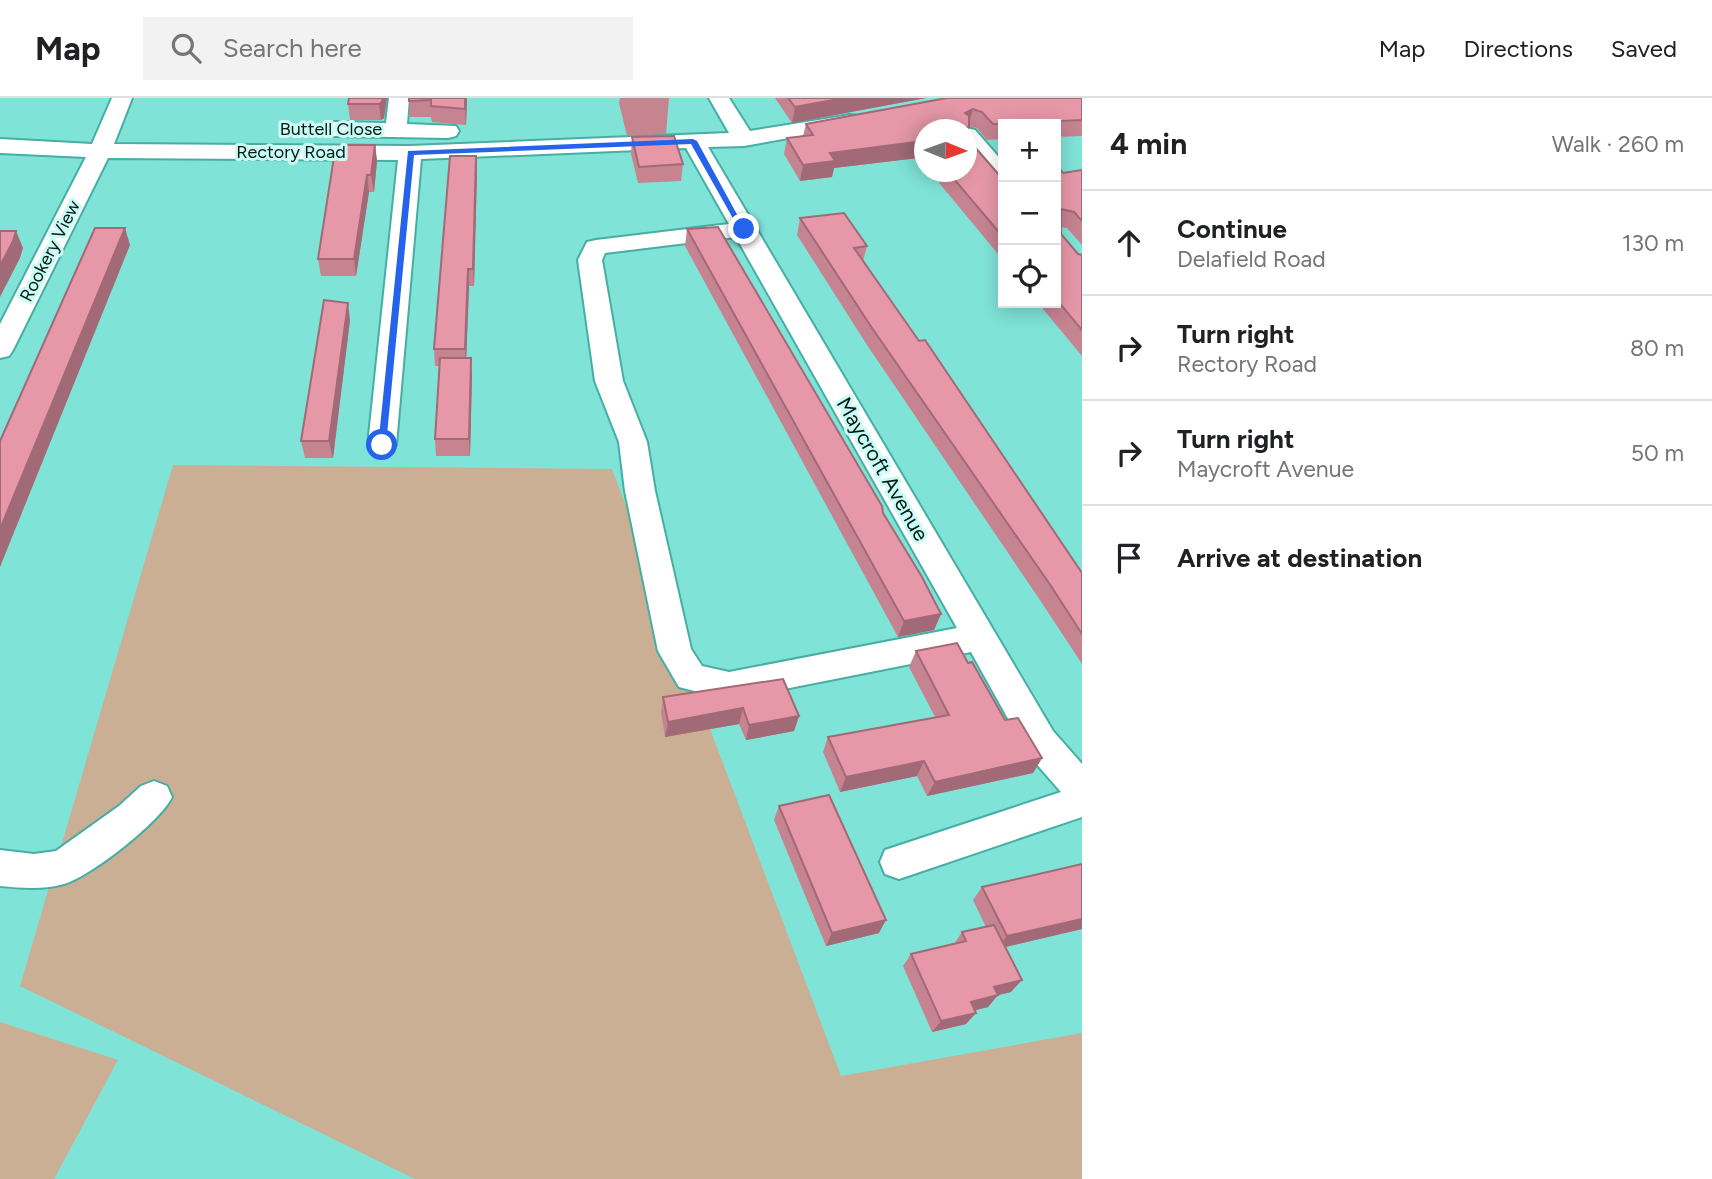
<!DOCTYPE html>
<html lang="en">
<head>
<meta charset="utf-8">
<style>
  :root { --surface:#fff; --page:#f2f2f2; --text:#202124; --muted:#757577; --line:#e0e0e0 }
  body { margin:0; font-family:Figtree,sans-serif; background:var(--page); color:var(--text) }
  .controls { position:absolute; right:21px; top:21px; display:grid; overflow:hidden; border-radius:0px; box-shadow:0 4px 18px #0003 }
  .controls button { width:63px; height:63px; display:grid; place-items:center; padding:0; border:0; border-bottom:2px solid var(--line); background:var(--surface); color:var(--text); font:35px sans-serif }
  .compass { position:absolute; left:914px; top:21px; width:63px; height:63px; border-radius:50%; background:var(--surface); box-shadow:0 4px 18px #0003; rotate:91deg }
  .stop { position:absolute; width:21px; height:21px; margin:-16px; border:5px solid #2563eb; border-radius:50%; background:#fff }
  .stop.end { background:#2563eb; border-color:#fff; box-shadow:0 2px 7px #0008 }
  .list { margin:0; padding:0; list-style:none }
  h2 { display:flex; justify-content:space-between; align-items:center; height:91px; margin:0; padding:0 28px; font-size:30px }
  h2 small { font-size:23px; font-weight:400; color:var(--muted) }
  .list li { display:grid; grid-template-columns:46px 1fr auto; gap:21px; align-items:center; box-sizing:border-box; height:105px; padding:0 28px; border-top:2px solid var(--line) }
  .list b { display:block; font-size:26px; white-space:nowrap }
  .list p { margin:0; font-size:23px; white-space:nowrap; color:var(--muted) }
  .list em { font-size:23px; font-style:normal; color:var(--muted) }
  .icon { flex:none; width:38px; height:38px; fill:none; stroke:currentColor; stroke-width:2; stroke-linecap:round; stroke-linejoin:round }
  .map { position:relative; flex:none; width:1082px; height:1081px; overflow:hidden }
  header { display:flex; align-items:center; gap:42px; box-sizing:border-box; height:98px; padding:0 35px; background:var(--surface); border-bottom:2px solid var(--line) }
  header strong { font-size:33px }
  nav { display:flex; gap:38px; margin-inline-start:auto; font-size:24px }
  .search { width:490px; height:63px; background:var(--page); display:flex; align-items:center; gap:18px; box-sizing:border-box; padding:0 24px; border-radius:0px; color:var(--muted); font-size:26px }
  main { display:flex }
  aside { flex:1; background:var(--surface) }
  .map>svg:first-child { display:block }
</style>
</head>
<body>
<header>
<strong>Map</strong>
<div class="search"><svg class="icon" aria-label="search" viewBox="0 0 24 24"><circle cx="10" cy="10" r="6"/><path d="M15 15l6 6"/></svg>Search here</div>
<nav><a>Map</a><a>Directions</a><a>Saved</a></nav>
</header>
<main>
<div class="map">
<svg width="1082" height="1081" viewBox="0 0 1082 1081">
  <rect width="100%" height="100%" fill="#7fe3d8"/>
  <!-- green -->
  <g fill="#cbaf94">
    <path d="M173,367L612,371L841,978L1082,935V1081H415L20,888Z"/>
    <path d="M0,924L118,962L54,1081H0Z"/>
  </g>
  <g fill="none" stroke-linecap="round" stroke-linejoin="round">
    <defs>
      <g id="minor">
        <path d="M112,0H132L114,46L410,48L729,35L709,0H729L750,33L850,17L858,18L861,23L858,28L850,29L744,48L708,49L1053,633L1082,666V719L899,781L885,776L880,764L885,752L1061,694L1027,655L971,554L729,602L679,589L658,553L625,393L619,344L595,283L578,162L587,144L596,142L729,126L686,50L421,61L396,347L392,354L382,357L372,354L368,347L398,62L108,60L13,252L9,258L0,260V226L86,59L0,55V41L92,46ZM736,139L957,530L729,574L702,568L691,551L655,393L647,344L623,283L602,162L605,155Z"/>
        <path d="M389,0H409L407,26L456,28L459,33L456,38L448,40L334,38L326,36L323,31L326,26L334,24L386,25Z"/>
        <path d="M967,30L975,32L1003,64V85L995,83L967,50V32H963Z"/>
        <path d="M154,683L167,688L172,699C161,723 90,779 64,786C42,792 22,790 0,788V752L34,756L56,753L119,708L141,688Z"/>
      </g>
    </defs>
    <!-- minor casing -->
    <use href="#minor" stroke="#47aea3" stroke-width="4"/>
    <!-- minor -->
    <use href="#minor" fill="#fff" fill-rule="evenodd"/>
  </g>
  <!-- wall -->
  <g fill="#c68390">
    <path d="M387,0L384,20L381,22H350L348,6Z"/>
    <path d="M467,0L466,27L432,24L431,19H410L409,3Z"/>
    <path d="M620,0H669L666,36L627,38L619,5Z"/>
    <path d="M775,0H926L792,25Z"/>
    <path d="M1082,0V38L1056,39V26H1003V41L987,42L977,30L969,28L967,38V32H925V67L918,60L834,70L832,79L800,83L784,56L787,40L803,38L806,26Z"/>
    <path d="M632,39L683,66L681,83L638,85L631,56Z"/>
    <path d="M375,47L377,63L374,94H369L356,178H321L318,161L338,59Z"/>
    <path d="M476,58L477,74L474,188H469L466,260L472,276L470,358H436L435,341L440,268H435L434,251Z"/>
    <path d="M1056,71L1063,75L1082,72V147L1067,130L1061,129V136L1078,156L1082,157V258L1038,205H1056Z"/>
    <path d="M930,74H967L1003,77V162Z"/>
    <path d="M800,120L867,148L863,163L1082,475V566L1042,505L867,247L797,137Z"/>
    <path d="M687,131L883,415L941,516L934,532L898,539L685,148Z"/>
    <path d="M350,222L333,360H305L301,343Z"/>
    <path d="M916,553L968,565L1005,622L1042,660L1033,675L927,698L917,678L840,694L823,654L828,639L935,619L909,569Z"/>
    <path d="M663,599L799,618L794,633L746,642L739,626L665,639L661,615Z"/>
    <path d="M779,708L879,835L826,848L774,722Z"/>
    <path d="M1082,766V831L1005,849L1011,894L998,897L988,909L974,912L966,926L932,934L903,868L911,856L954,846L962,834L986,829L973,802L982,789Z"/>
  </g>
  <!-- shaded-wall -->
  <g fill="#a16a76">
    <path d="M383,0H387L384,20L381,22L379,6Z"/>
    <path d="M465,0H467L466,27L465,11Z"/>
    <path d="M844,0H926L792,25L795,9Z"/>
    <path d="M973,11L968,27L969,29L967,38V32H957L965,15Z"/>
    <path d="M923,43L918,60L834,70L832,79L800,83L803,67L830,55Z"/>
    <path d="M375,47L377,63L374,94L371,77Z"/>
    <path d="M476,58L477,74L474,188L473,171Z"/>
    <path d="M367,77L369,94L356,178L354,161Z"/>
    <path d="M125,130L130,147L0,469V431Z"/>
    <path d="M16,133L23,150L20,160L0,199V168Z"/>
    <path d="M468,171L469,188L466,268L465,251Z"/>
    <path d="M348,205L350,222L333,360L329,343Z"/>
    <path d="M471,260L472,276L470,358L469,341Z"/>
    <path d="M941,516L934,532L898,539L904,523Z"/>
    <path d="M743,610L739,626L665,639L668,624Z"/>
    <path d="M799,618L794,633L746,642L749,627Z"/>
    <path d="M1042,660L1033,675L927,698L935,684Z"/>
    <path d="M924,663L917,678L840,694L846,679Z"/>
    <path d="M1082,821V831L997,851L1007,838Z"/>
    <path d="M886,822L879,835L826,848L832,835Z"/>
    <path d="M1022,882L1011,894L998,897L988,909L961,916L971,904L994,889Z"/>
    <path d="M976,915L966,926L932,934L941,923Z"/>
  </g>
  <!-- building -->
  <g fill="#e698a8" stroke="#a16a76" stroke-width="2">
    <path d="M349,0H383L382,4L379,6H348Z"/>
    <path d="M409,0H465V11L431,8V2L409,3Z"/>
    <path d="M788,0H844L795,9Z"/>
    <path d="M947,0H1082V22L993,26L982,14L973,11L965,15L969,18V29L958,31L959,32H925V46L923,43L830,55L835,63L803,67L787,40L813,37L806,26Z"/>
    <path d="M674,38L683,66L639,69L632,39Z"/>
    <path d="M967,40L1000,78L1003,77V139L948,74H967Z"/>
    <path d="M341,47H375L371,77H367L354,161H318L334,59H338Z"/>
    <path d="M450,58H476L473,171H468L465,251H434Z"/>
    <path d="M1056,71H1060L1063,75L1082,72V123L1074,114L1061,111V136L1078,156L1082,157V232L1056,201Z"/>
    <path d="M844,115L867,148L854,150L919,243L925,242L1082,475V536L1051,488L872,230L800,120Z"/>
    <path d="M718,129L882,408L883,415L922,479L941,516L904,523L687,131Z"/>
    <path d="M95,130H125L0,431V343Z"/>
    <path d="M0,133H16L13,143L0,168Z"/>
    <path d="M324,202L348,205L329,343H301Z"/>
    <path d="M440,260H471L469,341H435Z"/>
    <path d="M957,545L968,565L972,564L1005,622L1018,620L1042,660L935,684L924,663L846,679L828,639L949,617L916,553Z"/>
    <path d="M783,581L799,618L749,627L743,610L668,624L663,599Z"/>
    <path d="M829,697L886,822L832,835L779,708Z"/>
    <path d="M1082,766V821L1007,838L982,789Z"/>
    <path d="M994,827L1022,882L994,889L998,897L971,904L976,915L941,923L911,856L966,843L962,834Z"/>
  </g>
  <!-- route -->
  <path fill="#2563eb" d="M693,41L697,43L746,133L739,131L691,46L414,57L386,347L378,349L408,53Z"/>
  <g text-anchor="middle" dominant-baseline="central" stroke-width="6" stroke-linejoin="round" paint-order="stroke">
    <!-- far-street labels -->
    <g font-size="18" fill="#001c19" stroke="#ccfaf4">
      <text x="331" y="31">Buttell Close</text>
      <text x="291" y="54">Rectory Road</text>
      <text transform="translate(50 153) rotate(-63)">Rookery View</text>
    </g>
    <!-- street labels -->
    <g font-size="21" fill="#001c19" stroke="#ccfaf4">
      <text transform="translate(883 371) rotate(60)">Maycroft Avenue</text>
    </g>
  </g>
</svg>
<div class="controls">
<button>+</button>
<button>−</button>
<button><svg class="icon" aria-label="locate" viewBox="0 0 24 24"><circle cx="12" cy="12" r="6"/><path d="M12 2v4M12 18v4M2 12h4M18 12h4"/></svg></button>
</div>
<svg class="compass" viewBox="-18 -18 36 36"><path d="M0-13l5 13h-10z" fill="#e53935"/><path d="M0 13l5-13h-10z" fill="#757577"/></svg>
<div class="stop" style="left:382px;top:347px"></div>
<div class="stop end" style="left:744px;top:131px"></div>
</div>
<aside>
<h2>4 min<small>Walk · 260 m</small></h2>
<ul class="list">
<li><svg class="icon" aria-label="ahead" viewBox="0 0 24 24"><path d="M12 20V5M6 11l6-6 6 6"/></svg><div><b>Continue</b><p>Delafield Road</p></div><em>130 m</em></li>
<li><svg class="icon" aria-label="right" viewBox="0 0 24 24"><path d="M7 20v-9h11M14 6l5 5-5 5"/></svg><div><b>Turn right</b><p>Rectory Road</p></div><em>80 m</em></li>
<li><svg class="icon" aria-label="right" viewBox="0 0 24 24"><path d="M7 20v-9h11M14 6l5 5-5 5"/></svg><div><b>Turn right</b><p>Maycroft Avenue</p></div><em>50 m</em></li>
<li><svg class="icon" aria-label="arrive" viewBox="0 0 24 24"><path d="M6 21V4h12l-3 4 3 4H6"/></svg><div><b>Arrive at destination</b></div></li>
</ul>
</aside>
</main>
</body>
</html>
